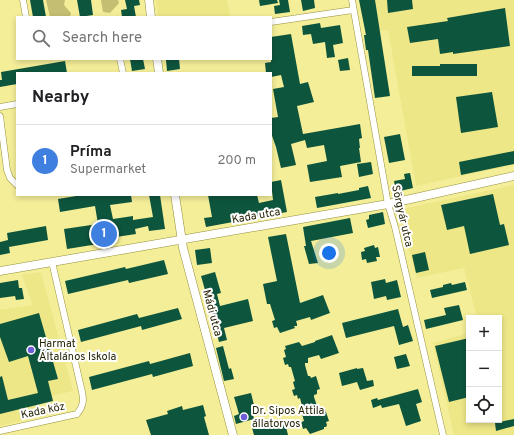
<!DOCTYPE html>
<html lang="en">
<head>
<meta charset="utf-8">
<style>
  :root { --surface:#fff; --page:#f2f2f2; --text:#202124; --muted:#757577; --line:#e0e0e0; --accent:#2563eb }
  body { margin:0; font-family:Overpass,sans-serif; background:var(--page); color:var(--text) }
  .controls { position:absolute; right:12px; bottom:12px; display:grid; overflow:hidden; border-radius:0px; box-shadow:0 2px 6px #0003 }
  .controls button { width:36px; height:36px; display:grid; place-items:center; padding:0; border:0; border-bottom:1px solid var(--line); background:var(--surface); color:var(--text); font:20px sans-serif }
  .you { position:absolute; left:329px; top:253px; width:14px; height:14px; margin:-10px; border:3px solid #fff; border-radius:50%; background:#1a73e8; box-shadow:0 0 0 6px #1a73e833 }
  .badge { display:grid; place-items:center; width:26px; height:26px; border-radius:50%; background:var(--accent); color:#fff; font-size:13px; font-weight:700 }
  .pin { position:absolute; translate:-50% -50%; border:2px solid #fff; box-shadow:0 1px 4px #0006 }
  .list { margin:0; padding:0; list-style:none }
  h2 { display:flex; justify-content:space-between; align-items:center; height:52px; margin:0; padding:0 16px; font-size:17px }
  h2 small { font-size:13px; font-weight:400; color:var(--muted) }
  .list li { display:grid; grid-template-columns:26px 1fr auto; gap:12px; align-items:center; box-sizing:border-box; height:72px; padding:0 16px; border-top:1px solid var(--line) }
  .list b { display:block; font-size:15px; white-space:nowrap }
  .list p { margin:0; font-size:13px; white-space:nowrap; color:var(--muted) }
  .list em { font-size:13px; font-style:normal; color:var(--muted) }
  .icon { flex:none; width:22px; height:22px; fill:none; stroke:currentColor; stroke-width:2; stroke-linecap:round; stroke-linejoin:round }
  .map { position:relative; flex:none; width:514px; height:435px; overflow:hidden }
  .search { position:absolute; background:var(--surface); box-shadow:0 2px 6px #0003; left:16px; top:16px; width:256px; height:44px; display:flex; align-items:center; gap:10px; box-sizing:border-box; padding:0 14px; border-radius:0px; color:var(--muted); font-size:15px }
  .panel { position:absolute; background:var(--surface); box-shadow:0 2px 6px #0003; left:16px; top:72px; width:256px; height:124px; border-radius:0px }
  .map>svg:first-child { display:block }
</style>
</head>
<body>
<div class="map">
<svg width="514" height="435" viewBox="0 0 514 435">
  <rect width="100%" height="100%" fill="#f4ee99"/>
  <!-- built -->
  <g fill="#eee788">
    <path d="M156,0H227L230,17H158Z"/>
    <path d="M361,0H514V165L416,186L388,30L367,33Z"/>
    <path d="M514,185V435H454L433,343L469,333V420H499V318H477L464,268L417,278L398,210Z"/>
    <path d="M41,272L73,391L52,396L53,401L40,404L42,416L0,426V310L33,305L22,275Z"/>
  </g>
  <!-- forest -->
  <g fill="#c3be71">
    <path d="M46,0H65L64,5L71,13L70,17H50Z"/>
    <path d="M101,0H118L119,3L110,13L103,12Z"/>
  </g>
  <!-- building -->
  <g fill="#0e553d">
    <path d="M30,0H43L46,17H33Z"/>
    <path d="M77,0H91L93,15L80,17Z"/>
    <path d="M125,0H139L140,5L134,6L136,17H122L121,10L127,9Z"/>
    <path d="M259,0H277L278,3L260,6Z"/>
    <path d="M279,0H288L290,12L275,14L274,6L280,5Z"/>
    <path d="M301,0H314L315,8L303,11Z"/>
    <path d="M359,0H375L390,96L375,98L368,50H366L364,35H366Z"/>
    <path d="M387,0H412L413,9L388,13Z"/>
    <path d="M505,8L510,46L453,54V52L440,54L438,39L410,43L407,27L448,21L447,18Z"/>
    <path d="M320,23L321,28L340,25L343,43L333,45L335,57L327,58L325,42L313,44L311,34L303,35L302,26Z"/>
    <path d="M291,34L300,84L308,82L314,102L297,106L303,134L360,124L362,138L359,139L360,148H359L361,162L340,166L342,177L310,182L307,165L327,161L324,145L307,148L305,140L291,144L296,165L281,168L276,147L271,133V118L278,117L273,89L284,87L281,75L271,77V73H266L265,63L271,62V37Z"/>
    <path d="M348,58L350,70L340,71L338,60Z"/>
    <path d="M130,59H143L145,69L132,71Z"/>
    <path d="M179,59L180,69L167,71L166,60Z"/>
    <path d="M65,61L67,73H17V84L0,87V80H2L1,72Z"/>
    <path d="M440,64H477V76H412V66H440Z"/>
    <path d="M492,92L498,127L461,133L456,97Z"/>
    <path d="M400,134L405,160L389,163L384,137Z"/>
    <path d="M514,151V164L461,175L459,162Z"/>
    <path d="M371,162L373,174L359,177L357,164Z"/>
    <path d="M410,173L413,188L396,192L394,181L405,179L404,174Z"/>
    <path d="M281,180L287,212L206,227L204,218L212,217L208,195H257L259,203L273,200L271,182Z"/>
    <path d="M368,186L371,198L317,208L315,197L338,193V194L359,190V188Z"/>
    <path d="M493,194L500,225L504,224L509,245L470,254L464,226L447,230L441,205Z"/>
    <path d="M82,195H131L132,202L110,205L113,219L133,216V220L153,217L149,195H160L165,229L149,231L148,226L135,229L136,234L116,237L117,241L67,249L64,229L98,224L95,206L60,212L58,199Z"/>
    <path d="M383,212L385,224L368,228L366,220L369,219V215Z"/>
    <path d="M350,218L353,233L311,241L318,263L309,264L304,246H306L303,227Z"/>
    <path d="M46,226L48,240L9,247L10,253L0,255V242L8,240L7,233Z"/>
    <path d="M286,234L300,303L323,295L330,313L311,320L310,317L296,321L297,324V326H294L295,328L280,333L277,327L274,328L272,321L275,320L270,304H267L263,284L277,281L268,237Z"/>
    <path d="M374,245L375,248L378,247L380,257H376L377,261L367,263L366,259L362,260L361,252L365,251L364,248Z"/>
    <path d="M210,248L212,263L197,265L195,250Z"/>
    <path d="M425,252L429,270L416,273L412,255Z"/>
    <path d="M164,260L168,274L129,283L128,280L68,294L65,281L125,267L126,269Z"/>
    <path d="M215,272L221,293L217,294L220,306L248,299L253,321L224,328L227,340L219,342L208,297H207L201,276Z"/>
    <path d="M385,279L386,283L397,280L401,297L387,300L386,296L374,299L371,282Z"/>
    <path d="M18,280L19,288H22L24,299L16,300L15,296L0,298V283Z"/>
    <path d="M465,282L467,290L432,298L430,290L443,287V285L451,283L452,285Z"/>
    <path d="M459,305L463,320L426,329L424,320L446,315L444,308Z"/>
    <path d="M178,308L182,319L142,330L141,326L81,342L78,330L137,314L139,318Z"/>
    <path d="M398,309L403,327L408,325L413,341L399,345L394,326L346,338L342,323Z"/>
    <path d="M39,313L58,379L48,381L53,401L0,414V377L2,376L8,400L38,393L28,356L9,362L0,337V324Z"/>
    <path d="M332,335L339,353L321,359L319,355L308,358V363H305V365L308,376H310L311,378L316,376L320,389L317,390V394L314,395V397L318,409L320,408V411L325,409L329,421L326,422L327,425L326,427H324V429L310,434L306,428L303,429L301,422L304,421L302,414H304L300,398L298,399L297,395L294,396L292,390L295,389L293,382L295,381L291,367H289L288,364L285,365L283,358L286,357L284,350L286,349L285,346L299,342L302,346L315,342V341Z"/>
    <path d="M469,338V397L449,402L435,346Z"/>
    <path d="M223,346L229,369L231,368L234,379L224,381L216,348Z"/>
    <path d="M190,353L193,366L153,377L152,374L92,390L89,377L149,361L150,364Z"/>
    <path d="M406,354L410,366L397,369L394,357Z"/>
    <path d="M357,368V369L363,368L367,381L373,380L374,386L360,390L357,382L342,386L339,373Z"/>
    <path d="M418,389L422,402L416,404L421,421L406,426L399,404L382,408L381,405L373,408L371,400L377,398L378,400Z"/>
    <path d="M251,393L254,405L251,406L254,419L236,424L234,416L239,414L234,397Z"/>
    <path d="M203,405L206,416L204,417L209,435H151L146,420L168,414L167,411L182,406L183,410Z"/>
    <path d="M284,419L288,435H254L252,428Z"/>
    <path d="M514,419V426L496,431L495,423Z"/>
  </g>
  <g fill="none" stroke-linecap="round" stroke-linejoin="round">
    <defs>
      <g id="street">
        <path d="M23,0L26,17"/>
        <path d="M352,0L388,204L395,227L443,435"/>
        <path d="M271,22L353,10"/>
        <path d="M120,59L123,73"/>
        <path d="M0,107L17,104"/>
        <path d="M0,116L7,170L10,178L17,185"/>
        <path d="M0,431L77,414C83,407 84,401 82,392L52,262"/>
      </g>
      <g id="secondary">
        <path d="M149,0L151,17"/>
        <path d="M157,59L159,73"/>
        <path d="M175,195L183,248L233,435"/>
        <path d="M0,271L388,204L514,176"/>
      </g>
    </defs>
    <!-- street casing -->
    <use href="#street" stroke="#96903b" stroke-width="7"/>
    <!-- secondary casing -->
    <use href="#secondary" stroke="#96903b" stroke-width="9"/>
    <!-- street -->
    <use href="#street" stroke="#fff" stroke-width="6"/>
    <!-- secondary -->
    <use href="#secondary" stroke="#fff" stroke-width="8"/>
  </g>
  <!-- markers -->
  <g fill="#6d5dd6" stroke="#fff" stroke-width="1.5">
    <circle cx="31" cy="350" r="4"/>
    <circle cx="244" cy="417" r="4"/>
  </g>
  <g text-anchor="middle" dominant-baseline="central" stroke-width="4" stroke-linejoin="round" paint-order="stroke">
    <!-- street labels -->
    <g font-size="11" fill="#221f00" stroke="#fff">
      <text transform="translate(256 216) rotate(-10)">Kada utca</text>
      <text transform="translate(402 216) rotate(77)">Sörgyár utca</text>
      <text transform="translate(212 313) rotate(75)">Mádi utca</text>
      <text transform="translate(43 411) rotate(-12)">Kada köz</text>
    </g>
    <!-- poi labels -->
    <g font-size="11" fill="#221f00" stroke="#fff" text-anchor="start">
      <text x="39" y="344">Harmat<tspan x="39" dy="13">Általános Iskola</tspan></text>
      <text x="252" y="411">Dr. Sipos Attila<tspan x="252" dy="13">állatorvos</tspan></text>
    </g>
  </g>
</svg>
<div class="controls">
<button>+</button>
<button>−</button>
<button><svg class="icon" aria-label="locate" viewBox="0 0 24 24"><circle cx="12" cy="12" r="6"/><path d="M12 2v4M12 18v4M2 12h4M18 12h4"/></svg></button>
</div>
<div class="you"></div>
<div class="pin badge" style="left:104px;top:234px;background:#3f7fe0">1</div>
<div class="search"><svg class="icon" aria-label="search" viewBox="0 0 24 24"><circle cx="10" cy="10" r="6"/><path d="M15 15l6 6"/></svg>Search here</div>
<section class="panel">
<h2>Nearby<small></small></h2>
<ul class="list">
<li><span class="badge" style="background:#3f7fe0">1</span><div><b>Príma</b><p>Supermarket</p></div><em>200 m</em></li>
</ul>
</section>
</div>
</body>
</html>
